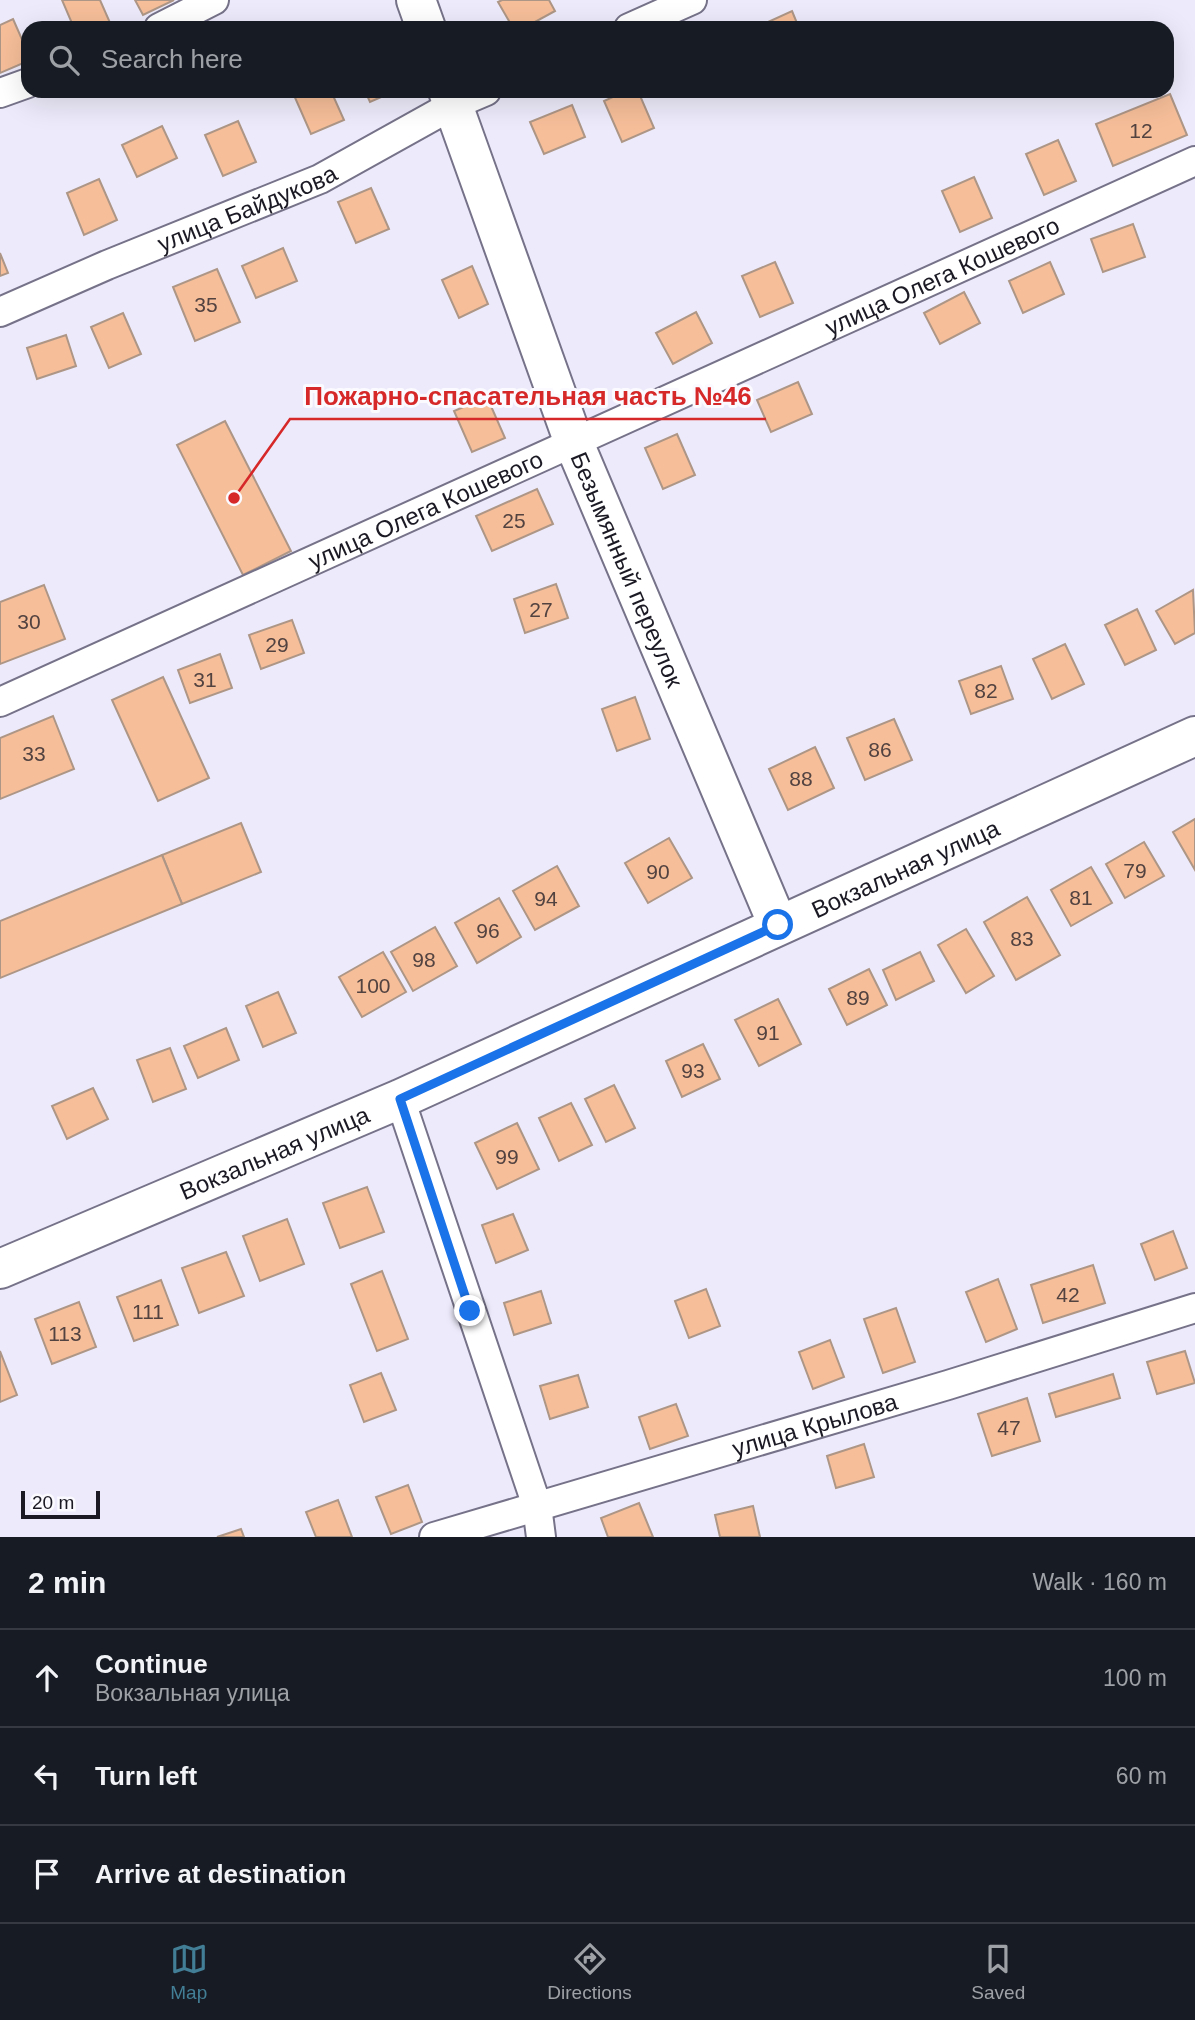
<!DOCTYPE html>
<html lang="en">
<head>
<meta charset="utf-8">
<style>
  :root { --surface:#171b24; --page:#20242c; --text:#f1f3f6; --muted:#9ea1a6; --line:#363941; --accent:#427e95 }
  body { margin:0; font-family:Arial,sans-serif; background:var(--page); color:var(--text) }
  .scale { position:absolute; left:21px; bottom:18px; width:79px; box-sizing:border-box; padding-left:7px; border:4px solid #1b1923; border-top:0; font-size:19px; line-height:24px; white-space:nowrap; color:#1b1923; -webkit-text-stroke:5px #fafaff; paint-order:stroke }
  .stop { position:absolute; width:21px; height:21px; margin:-16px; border:5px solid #1a73e8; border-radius:50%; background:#fff }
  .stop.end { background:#1a73e8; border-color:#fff; box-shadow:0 2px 7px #0008 }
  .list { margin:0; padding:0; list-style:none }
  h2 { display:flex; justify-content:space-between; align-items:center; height:91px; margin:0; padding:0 28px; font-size:30px }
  h2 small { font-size:23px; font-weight:400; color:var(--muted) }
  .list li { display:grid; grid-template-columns:46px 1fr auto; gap:21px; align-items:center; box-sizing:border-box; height:98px; padding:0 28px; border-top:2px solid var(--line) }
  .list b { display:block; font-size:26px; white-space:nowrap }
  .list p { margin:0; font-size:23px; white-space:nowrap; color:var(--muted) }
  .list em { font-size:23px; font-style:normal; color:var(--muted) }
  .icon { flex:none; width:38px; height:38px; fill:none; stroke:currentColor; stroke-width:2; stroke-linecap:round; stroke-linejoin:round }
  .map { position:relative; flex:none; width:1195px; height:1537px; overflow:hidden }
  .search { position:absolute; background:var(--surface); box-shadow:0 7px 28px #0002; left:21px; right:21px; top:21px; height:77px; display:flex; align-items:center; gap:18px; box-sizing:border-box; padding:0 24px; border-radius:21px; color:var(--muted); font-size:26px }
  .sheet { height:385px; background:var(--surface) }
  nav { display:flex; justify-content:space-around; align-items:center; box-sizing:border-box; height:98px; border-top:2px solid var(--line); background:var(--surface); font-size:19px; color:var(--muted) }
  nav a { display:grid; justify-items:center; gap:4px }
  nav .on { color:var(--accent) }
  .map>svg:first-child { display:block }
</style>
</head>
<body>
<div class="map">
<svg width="1195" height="1537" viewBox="0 0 1195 1537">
  <rect width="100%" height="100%" fill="#edebfb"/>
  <!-- building -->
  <g fill="#f6be99" stroke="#ae9686" stroke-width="2">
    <path d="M62,0H100L111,25L104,28H74Z"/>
    <path d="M135,0H174L143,15Z"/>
    <path d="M502,0H549L555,11L524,28H513L498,2Z"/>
    <path d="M792,11L799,28H771L768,22Z"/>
    <path d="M13,19L28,53V61L0,73V25Z"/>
    <path d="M298,91H331L344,120L311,134L293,93Z"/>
    <path d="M365,91H395L370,102Z"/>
    <path d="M626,91H638L654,128L622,142L604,101Z"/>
    <path d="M1170,94L1187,135L1113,166L1096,124Z"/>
    <path d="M572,105L585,137L544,154L530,122Z"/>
    <path d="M238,121L256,162L223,176L205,135Z"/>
    <path d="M162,126L177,158L137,177L122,145Z"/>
    <path d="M1058,140L1076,181L1044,195L1026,154Z"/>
    <path d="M974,177L992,218L960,232L942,191Z"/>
    <path d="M99,179L117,220L84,235L67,193Z"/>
    <path d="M371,188L389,229L356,243L338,202Z"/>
    <path d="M1133,224L1145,257L1103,272L1091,239Z"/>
    <path d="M283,248L297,281L256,298L242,266Z"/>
    <path d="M0,253L8,273L0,276Z"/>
    <path d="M775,262L793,303L760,317L742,276Z"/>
    <path d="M1050,262L1064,294L1023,313L1009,281Z"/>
    <path d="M472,266L488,304L459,318L442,280Z"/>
    <path d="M217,269L240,322L195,341L173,287Z"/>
    <path d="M964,292L980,323L940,344L924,313Z"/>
    <path d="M696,312L712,343L673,364L656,333Z"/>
    <path d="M123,313L141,354L109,368L91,327Z"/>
    <path d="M66,335L76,366L37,379L27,348Z"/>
    <path d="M798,382L812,414L771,432L757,400Z"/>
    <path d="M487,397L505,438L472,452L454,411Z"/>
    <path d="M225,421L291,551L243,575L177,445Z"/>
    <path d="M677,434L695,475L663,489L645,448Z"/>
    <path d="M537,489L553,524L492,551L476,516Z"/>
    <path d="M556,584L568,618L525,633L514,599Z"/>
    <path d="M44,585L65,639L0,664V602Z"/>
    <path d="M1193,590L1195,633L1175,644L1156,611Z"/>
    <path d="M1137,609L1156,650L1125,665L1105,625Z"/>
    <path d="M292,620L304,653L261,669L249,635Z"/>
    <path d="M1065,644L1084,684L1052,699L1033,659Z"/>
    <path d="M220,654L232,688L190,703L178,670Z"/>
    <path d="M1001,666L1013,699L971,714L959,681Z"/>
    <path d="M163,677L209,778L158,801L112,700Z"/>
    <path d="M635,697L650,739L617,751L602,709Z"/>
    <path d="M53,716L74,769L0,799V738Z"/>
    <path d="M894,719L912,760L865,780L847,738Z"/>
    <path d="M815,747L834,788L788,810L769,769Z"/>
    <path d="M1195,819V870L1173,832Z"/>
    <path d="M241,823L261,872L182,904L162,855Z"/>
    <path d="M669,838L692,878L648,903L625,863Z"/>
    <path d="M1144,842L1164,876L1125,898L1106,864Z"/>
    <path d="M162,855L182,904L0,978V921Z"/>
    <path d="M557,866L579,906L535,930L513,891Z"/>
    <path d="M1091,867L1112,903L1071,926L1051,890Z"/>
    <path d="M1027,897L1060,955L1016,980L984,922Z"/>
    <path d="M499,898L521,937L477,963L455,923Z"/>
    <path d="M435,927L457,966L413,991L391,952Z"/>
    <path d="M966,929L994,976L966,993L938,945Z"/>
    <path d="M383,952L406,992L362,1017L339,977Z"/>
    <path d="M920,952L934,981L896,1000L883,970Z"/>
    <path d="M869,969L887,1005L847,1025L829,989Z"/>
    <path d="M278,992L296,1033L263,1047L246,1006Z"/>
    <path d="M778,999L801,1044L759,1066L735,1020Z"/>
    <path d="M226,1028L239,1060L198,1078L184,1046Z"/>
    <path d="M703,1044L720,1079L682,1097L666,1061Z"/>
    <path d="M170,1048L186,1089L153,1102L137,1060Z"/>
    <path d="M614,1085L635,1128L606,1142L585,1099Z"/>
    <path d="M93,1088L108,1119L67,1139L52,1106Z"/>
    <path d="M571,1103L592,1145L559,1161L539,1118Z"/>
    <path d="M517,1123L539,1169L497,1189L475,1143Z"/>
    <path d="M367,1187L384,1232L340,1248L323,1203Z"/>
    <path d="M513,1214L528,1250L496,1263L482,1225Z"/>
    <path d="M287,1219L304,1264L260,1281L243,1236Z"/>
    <path d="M1173,1231L1187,1268L1155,1280L1141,1244Z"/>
    <path d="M226,1252L244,1296L199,1313L182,1268Z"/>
    <path d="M1093,1265L1105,1303L1043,1323L1031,1285Z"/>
    <path d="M382,1271L408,1339L377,1351L351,1284Z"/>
    <path d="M998,1279L1017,1329L986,1342L966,1292Z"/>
    <path d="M161,1280L178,1325L134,1341L117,1297Z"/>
    <path d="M706,1289L720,1326L689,1338L675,1301Z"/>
    <path d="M541,1291L551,1323L514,1335L504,1303Z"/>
    <path d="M79,1302L96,1347L52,1364L35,1319Z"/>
    <path d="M896,1308L915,1362L883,1373L864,1319Z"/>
    <path d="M830,1340L844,1377L813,1389L799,1352Z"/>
    <path d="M0,1351L17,1395L0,1402Z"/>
    <path d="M1185,1351L1195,1383L1157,1394L1147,1362Z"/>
    <path d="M381,1373L396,1410L364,1422L350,1385Z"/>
    <path d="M1113,1374L1120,1398L1056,1417L1049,1394Z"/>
    <path d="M578,1375L588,1407L550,1419L540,1386Z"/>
    <path d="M1027,1398L1040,1441L992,1456L978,1414Z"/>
    <path d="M676,1404L688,1436L650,1449L639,1417Z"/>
    <path d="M864,1444L874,1477L836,1488L827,1456Z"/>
    <path d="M408,1485L422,1522L391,1534L376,1497Z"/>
    <path d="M338,1500L352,1537H316L306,1512Z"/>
    <path d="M639,1503L653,1537H608L601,1518Z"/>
    <path d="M753,1506L760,1537H720L715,1515Z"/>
    <path d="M241,1529L244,1537H217Z"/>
  </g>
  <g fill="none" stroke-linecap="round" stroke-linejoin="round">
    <defs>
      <g id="street">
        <path d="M159,28L214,0"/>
        <path d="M629,28L692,0"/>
        <path d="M0,93L28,83"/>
        <path id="s1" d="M0,312L107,265L320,179L453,105L486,91"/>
        <path id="s2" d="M0,702L1195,161"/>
        <path d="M400,1099L537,1506L541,1537"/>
        <path id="s3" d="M434,1537L948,1385L1195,1308"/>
      </g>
      <g id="secondary">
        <path d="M416,0L426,28"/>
        <path id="s4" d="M448,91L574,443L778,925"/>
        <path id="s5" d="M0,1269L400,1099L1195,736"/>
      </g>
    </defs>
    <!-- street casing -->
    <use href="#street" stroke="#767289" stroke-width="32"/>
    <!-- secondary casing -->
    <use href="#secondary" stroke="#767289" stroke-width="42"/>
    <!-- street -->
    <use href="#street" stroke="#fff" stroke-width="28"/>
    <!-- secondary -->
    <use href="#secondary" stroke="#fff" stroke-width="38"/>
  </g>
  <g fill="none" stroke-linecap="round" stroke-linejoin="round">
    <!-- route -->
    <path stroke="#1a73e8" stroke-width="9" d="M470,1311L400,1099L778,925"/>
  </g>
  <g text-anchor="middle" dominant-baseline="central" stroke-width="6" stroke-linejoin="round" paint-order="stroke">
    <!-- number labels -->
    <g font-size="21" fill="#524240">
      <text x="1141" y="130">12</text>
      <text x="206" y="304">35</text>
      <text x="514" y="520">25</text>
      <text x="541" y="609">27</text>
      <text x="29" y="621">30</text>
      <text x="277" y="644">29</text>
      <text x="205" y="679">31</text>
      <text x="986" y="690">82</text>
      <text x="880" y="749">86</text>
      <text x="34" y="753">33</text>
      <text x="801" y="778">88</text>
      <text x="1135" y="870">79</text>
      <text x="658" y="871">90</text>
      <text x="1081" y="897">81</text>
      <text x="546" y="898">94</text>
      <text x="488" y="930">96</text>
      <text x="1022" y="938">83</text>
      <text x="424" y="959">98</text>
      <text x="373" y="985">100</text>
      <text x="858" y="997">89</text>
      <text x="768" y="1032">91</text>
      <text x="693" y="1070">93</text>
      <text x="507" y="1156">99</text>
      <text x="1068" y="1294">42</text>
      <text x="148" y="1311">111</text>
      <text x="65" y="1333">113</text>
      <text x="1009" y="1427">47</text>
    </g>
    <!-- street labels -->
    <g font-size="24" fill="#1b1923" stroke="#fafaff">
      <text stroke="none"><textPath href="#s1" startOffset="268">улица Байдукова</textPath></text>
      <text stroke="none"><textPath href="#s2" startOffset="1034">улица Олега Кошевого</textPath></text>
      <text stroke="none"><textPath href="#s2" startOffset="467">улица Олега Кошевого</textPath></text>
      <text stroke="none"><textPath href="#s4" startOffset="511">Безымянный переулок</textPath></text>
      <text stroke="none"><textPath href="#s5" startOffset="990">Вокзальная улица</textPath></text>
      <text stroke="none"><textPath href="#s5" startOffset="298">Вокзальная улица</textPath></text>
      <text stroke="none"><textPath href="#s3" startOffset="397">улица Крылова</textPath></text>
    </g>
  </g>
  <!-- callouts -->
  <path fill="none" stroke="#d62828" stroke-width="2.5" d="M234 498L290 419H766"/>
  <circle fill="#d62828" stroke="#fafaff" stroke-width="2.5" cx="234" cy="498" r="7"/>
  <g font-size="26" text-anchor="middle" font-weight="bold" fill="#d62828" stroke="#fafaff" stroke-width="6" stroke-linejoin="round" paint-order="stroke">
    <text x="528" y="405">Пожарно-спасательная часть №46</text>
  </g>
</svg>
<div class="scale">20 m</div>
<div class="stop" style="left:778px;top:925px"></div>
<div class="stop end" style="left:470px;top:1311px"></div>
<div class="search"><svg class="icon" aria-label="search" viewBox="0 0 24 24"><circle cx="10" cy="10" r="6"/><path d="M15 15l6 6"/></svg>Search here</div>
</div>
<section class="sheet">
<h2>2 min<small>Walk · 160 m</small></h2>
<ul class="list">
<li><svg class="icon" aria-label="ahead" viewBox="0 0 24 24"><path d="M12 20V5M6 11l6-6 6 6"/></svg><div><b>Continue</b><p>Вокзальная улица</p></div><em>100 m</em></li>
<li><svg class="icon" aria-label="left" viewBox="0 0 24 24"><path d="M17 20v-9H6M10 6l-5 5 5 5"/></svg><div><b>Turn left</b></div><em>60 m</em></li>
<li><svg class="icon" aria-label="arrive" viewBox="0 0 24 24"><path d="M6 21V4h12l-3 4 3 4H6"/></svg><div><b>Arrive at destination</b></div></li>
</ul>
</section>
<nav>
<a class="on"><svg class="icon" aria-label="map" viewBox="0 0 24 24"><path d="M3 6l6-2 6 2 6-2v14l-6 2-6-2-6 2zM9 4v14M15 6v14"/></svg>Map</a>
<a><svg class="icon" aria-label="directions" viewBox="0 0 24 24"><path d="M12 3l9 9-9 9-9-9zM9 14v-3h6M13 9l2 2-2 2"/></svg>Directions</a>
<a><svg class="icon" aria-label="saved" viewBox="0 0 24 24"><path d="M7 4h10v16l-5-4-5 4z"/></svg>Saved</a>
</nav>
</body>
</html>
